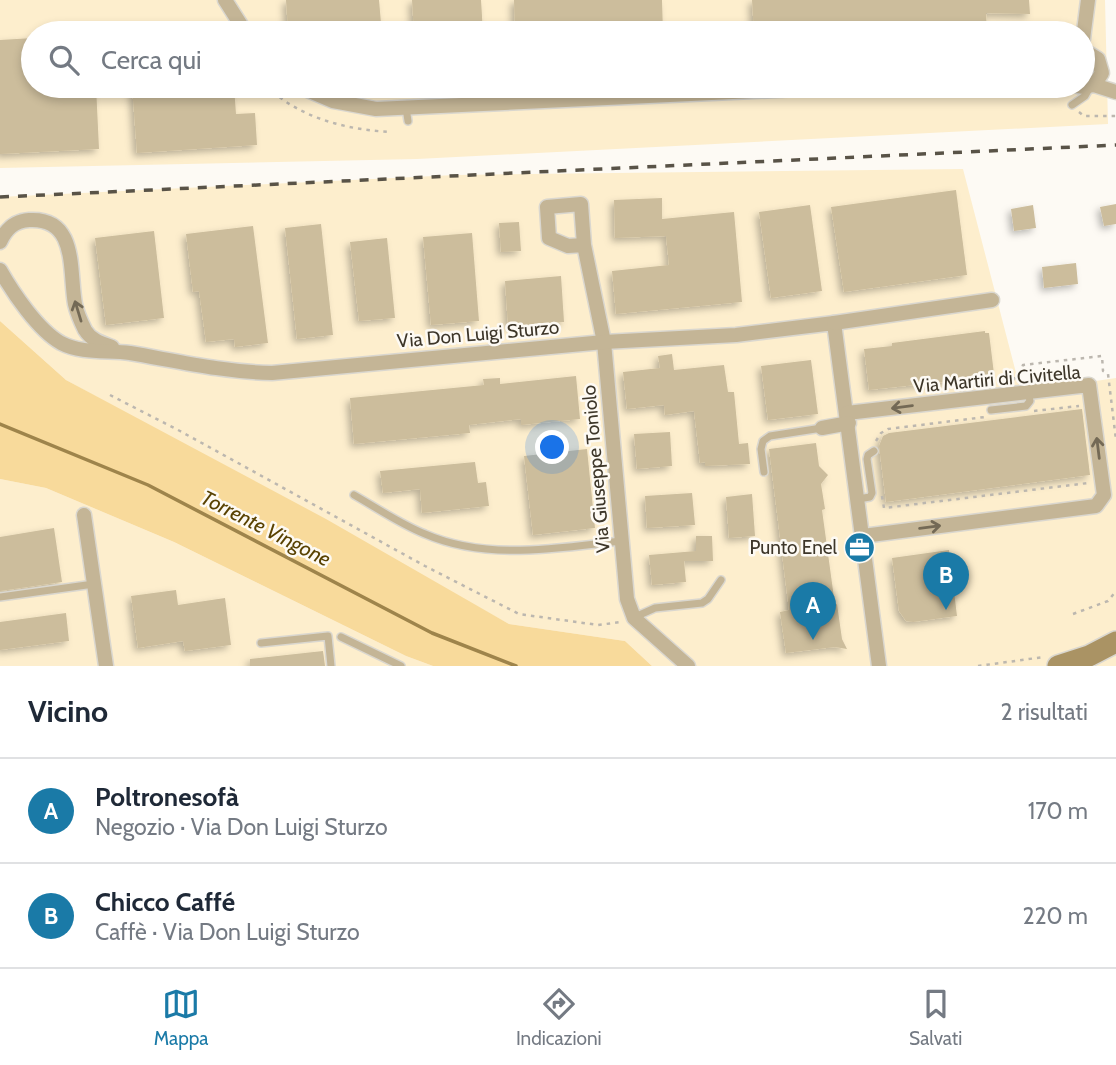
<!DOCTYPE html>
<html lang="it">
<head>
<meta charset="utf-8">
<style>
  :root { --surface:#fff; --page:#f6f6f7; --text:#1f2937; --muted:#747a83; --line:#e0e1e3; --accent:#1a7aa7 }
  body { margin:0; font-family:Cabin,sans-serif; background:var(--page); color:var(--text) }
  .you { position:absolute; left:553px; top:448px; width:24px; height:24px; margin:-18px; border:5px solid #fff; border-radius:50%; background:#1a73e8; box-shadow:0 0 0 10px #1a73e833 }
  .badge { display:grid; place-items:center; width:46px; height:46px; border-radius:50%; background:var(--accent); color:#fff; font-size:23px; font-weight:700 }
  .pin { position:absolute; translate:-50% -58px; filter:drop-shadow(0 2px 4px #0008) }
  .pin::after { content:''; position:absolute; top:37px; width:24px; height:21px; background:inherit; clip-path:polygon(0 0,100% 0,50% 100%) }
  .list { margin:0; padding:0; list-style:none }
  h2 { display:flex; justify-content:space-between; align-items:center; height:91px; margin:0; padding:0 28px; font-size:30px }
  h2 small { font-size:23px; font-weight:400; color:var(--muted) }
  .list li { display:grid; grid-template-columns:46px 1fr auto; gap:21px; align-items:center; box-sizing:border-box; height:105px; padding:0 28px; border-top:2px solid var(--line) }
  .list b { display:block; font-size:26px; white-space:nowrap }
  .list p { margin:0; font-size:23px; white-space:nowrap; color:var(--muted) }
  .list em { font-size:23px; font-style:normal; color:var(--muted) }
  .icon { flex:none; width:38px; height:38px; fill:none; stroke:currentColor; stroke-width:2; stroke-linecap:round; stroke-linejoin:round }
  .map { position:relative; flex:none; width:1116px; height:666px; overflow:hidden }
  .search { position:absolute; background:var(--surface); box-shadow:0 4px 10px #0003; left:21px; right:21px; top:21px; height:77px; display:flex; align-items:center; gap:18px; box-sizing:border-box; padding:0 24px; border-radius:38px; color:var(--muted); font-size:26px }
  .sheet { height:301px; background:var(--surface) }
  nav { display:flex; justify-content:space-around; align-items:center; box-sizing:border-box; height:98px; border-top:2px solid var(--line); background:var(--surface); font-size:19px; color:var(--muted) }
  nav a { display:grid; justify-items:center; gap:4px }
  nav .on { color:var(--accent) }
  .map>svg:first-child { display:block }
</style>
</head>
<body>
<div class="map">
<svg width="1116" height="666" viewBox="0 0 1116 666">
  <defs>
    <filter id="shadow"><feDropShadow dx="-3.5" dy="3.5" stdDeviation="3.5" flood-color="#0004"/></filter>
  </defs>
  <rect width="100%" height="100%" fill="#fdfaf4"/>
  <!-- built -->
  <g fill="#fdeecd" fill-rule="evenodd">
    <path d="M0,0H1105L1108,124L417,159L0,168ZM33,33H1083V86H33Z"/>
    <path d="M963,169L1021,392L1116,378V666H652L625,641L509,624L66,380L0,321V197L455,175Z"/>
    <path d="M0,479L46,488L174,542L406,656L433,666H0Z"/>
  </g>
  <!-- green -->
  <path fill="#f8da9b" d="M0,321L66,380L326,519L509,624L625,641L652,666H433L406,656L174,542L46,488L0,479Z"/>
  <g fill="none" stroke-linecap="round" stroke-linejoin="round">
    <!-- stream -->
    <path stroke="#9e844b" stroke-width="3.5" d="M0,424L148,485L432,633L516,666"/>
  </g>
  <!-- building -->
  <g fill="#ccbd9c" filter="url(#shadow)">
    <path d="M286,0H379L381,23L288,29Z"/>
    <path d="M412,0H481L483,33H414Z"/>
    <path d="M514,0H662L663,33H515Z"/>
    <path d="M752,0H1029L1030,14L986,13L987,33H754Z"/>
    <path d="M33,38V86H96L99,149L0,154V40Z"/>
    <path d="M132,86H234L236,114L255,113L257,145L137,153Z"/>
    <path d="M956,190L967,275L844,292L831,207Z"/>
    <path d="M662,198V219L734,212L742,302L616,314L612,271L669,265L666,236L615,238L614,200Z"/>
    <path d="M1116,204V224L1104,226L1100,207Z"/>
    <path d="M810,205L822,291L771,298L759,212Z"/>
    <path d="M1033,205L1036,228L1014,231L1011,209Z"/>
    <path d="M519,222L521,251L501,252L499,223Z"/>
    <path d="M321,224L333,335L297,339L285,228Z"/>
    <path d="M253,226L268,343L235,347L234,339L206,342L199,291L193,292L186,234Z"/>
    <path d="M154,231L164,318L106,325L95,238Z"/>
    <path d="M472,233L479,321L431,325L423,237Z"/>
    <path d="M387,238L395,318L359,321L350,242Z"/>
    <path d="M1076,263L1078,284L1044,288L1042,267Z"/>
    <path d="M561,276L564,322L508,326L505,281Z"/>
    <path d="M985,331V333H989L994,374H989L990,377L869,390L864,349L892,346V343Z"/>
    <path d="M672,354L674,370L724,365L728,392H734L739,444L748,443L750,464L705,466V462L700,463L694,411L665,415L664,405L627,409L623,372L660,368L658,356Z"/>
    <path d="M811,360L818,414L768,420L761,366Z"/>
    <path d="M576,376L580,419L521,425V419L469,425L470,433L354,444L350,398L484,385L483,379L500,378V384Z"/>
    <path d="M1082,409L1090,475L886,502L879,446L883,436L889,433Z"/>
    <path d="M670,432L672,466L637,469L634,434Z"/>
    <path d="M816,443L819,466L828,475L821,484L825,509L822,510L835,605L837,604L842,639L847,649L835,647L786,653L780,612L789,610L769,449Z"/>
    <path d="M587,449L595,528L533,535L524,456Z"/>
    <path d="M475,462L478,483L486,482L489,506L422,513L420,489L383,493L380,471Z"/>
    <path d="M692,493L695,525L647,528L645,496Z"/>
    <path d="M752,494L755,536L729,538L726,497Z"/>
    <path d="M54,528L62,582L0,591V537Z"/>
    <path d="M696,536H712L713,561H684L686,582L652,585L649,555L696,551Z"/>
    <path d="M949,550L957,616L913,622L906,621L899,611L892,558Z"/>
    <path d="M176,590L178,605L225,598L231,645L185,651L183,641L138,648L131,596Z"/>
    <path d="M66,613L69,641L0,650V622Z"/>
    <path d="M323,651L325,666H250V659Z"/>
  </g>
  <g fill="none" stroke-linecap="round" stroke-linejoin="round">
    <defs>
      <g id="lane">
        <path d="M1072,105L1085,96L1090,87"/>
        <path d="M406,108L408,121"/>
        <path d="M991,410L1026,406L1030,401L1028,392"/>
        <path d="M764,472L761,449L763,441L770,436L822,428"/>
        <path d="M354,495C377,508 400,524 425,534C487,561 557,548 622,541"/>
        <path d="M858,499L870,497L872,493L867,459L868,455L874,451"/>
        <path d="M0,597L94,584"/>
        <path d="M635,617L655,608L702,603L708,599L721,580"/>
        <path d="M341,637L401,666"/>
        <path d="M261,643L328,636L331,666"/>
      </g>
      <g id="street">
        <path d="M225,0L246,33"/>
        <path d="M1083,39L1088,0"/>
        <path d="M1094,85L1116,92"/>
        <path d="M298,86L333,101L376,109L861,86"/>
        <path d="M1078,86L1084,87L1094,85L1102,73L1098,59L1088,53L1083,54"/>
        <path d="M0,242C6,229 14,221 29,220C78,217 69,271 75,304C77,313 81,322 85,330C91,340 101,343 112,347"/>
        <path d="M584,245L568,246L549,238L547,207L581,204L584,245L604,342L627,599L634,618L688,666"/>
        <path d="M0,270C13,293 38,330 61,343C82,354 107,350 130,353C177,361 224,372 272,373L604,342L736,335L834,323L879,666"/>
        <path d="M834,323L992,300"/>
        <path d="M847,413L1089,385L1104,495L1096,506L863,536"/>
        <path d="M822,428L849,423"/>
        <path d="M84,515L106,666"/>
      </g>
      <path id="secondary" d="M1058,666L1089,656L1116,642"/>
    </defs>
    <!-- lane casing -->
    <use href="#lane" stroke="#dad7cf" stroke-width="10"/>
    <!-- street casing -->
    <use href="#street" stroke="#dad7cf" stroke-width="17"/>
    <!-- secondary casing -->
    <use href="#secondary" stroke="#dad7cf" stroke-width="24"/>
    <!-- path -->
    <g stroke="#bcb7af" stroke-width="2.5" stroke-dasharray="3.5 5" stroke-linecap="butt">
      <path d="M227,31L228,33"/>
      <path d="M267,86C298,118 348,130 391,132"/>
      <path d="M1079,112L1084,116H1116"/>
      <path d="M1013,380L1020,373L1023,365L1102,356L1103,371L1108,374L1116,440"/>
      <path d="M110,395L180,431L425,566L519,614L598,625L621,622"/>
      <path d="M1034,411L1079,406"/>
      <path d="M876,441L881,433L888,429L985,417"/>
      <path d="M882,496L884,508L1088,483"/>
      <path d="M1073,614L1108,601L1116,591"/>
      <path d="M978,666L1044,657"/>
    </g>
    <!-- lane -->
    <use href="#lane" stroke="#c4b596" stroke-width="7"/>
    <!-- street -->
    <use href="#street" stroke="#c4b596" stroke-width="14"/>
    <!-- secondary -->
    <use href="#secondary" stroke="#aa9364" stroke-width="21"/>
    <!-- rail -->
    <path stroke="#595347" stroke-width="3.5" stroke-dasharray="9 9" stroke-linecap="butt" d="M0,197L1116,145"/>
  </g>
  <!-- one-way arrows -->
  <defs><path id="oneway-shaft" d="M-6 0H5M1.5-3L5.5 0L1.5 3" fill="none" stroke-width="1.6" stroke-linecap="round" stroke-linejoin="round" transform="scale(1.75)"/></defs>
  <g stroke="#736955">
    <use href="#oneway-shaft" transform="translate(78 311) rotate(-107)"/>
    <use href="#oneway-shaft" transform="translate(902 407) rotate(173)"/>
    <use href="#oneway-shaft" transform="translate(1098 448) rotate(-97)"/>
    <use href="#oneway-shaft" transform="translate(930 527) rotate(-7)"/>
  </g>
  <!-- icons -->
  <defs>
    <symbol id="office-disc" viewBox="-11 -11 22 22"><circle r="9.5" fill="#1a7aa7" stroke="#fdfaf4"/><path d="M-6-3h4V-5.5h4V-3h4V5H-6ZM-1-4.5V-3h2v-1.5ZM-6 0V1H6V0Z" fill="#fff"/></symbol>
  </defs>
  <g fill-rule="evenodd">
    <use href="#office-disc" x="842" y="530" width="35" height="35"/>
  </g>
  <g text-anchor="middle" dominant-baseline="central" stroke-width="5" stroke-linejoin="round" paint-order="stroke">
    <!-- street labels -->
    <g font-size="19" fill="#3d3629" stroke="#fdfaf4">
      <text transform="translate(478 334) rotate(-5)">Via Don Luigi Sturzo</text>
      <text transform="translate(997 379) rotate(-5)">Via Martiri di Civitella</text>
      <text transform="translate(596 469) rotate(-95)">Via Giuseppe Toniolo</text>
    </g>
    <!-- poi labels -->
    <g font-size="19" fill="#3d3629" stroke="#fdfaf4" text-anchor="end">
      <text x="837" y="547">Punto Enel</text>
    </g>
    <!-- water labels -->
    <g font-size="21" font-style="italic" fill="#594202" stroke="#fdfaf4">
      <text transform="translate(266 528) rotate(27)">Torrente Vingone</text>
    </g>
  </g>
</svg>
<div class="you"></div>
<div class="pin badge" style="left:813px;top:640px">A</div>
<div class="pin badge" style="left:946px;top:610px">B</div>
<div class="search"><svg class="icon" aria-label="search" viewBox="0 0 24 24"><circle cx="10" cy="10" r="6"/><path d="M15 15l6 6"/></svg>Cerca qui</div>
</div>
<section class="sheet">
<h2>Vicino<small>2 risultati</small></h2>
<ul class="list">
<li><span class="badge">A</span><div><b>Poltronesofà</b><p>Negozio · Via Don Luigi Sturzo</p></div><em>170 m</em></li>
<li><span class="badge">B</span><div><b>Chicco Caffé</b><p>Caffè · Via Don Luigi Sturzo</p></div><em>220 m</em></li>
</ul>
</section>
<nav>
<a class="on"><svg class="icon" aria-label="map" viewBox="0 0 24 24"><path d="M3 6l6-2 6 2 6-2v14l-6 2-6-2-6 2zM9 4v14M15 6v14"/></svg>Mappa</a>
<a><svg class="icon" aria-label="directions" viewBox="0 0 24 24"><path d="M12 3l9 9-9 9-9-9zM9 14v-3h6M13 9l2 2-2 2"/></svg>Indicazioni</a>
<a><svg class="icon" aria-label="saved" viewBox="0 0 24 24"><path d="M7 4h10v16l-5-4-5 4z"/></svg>Salvati</a>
</nav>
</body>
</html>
